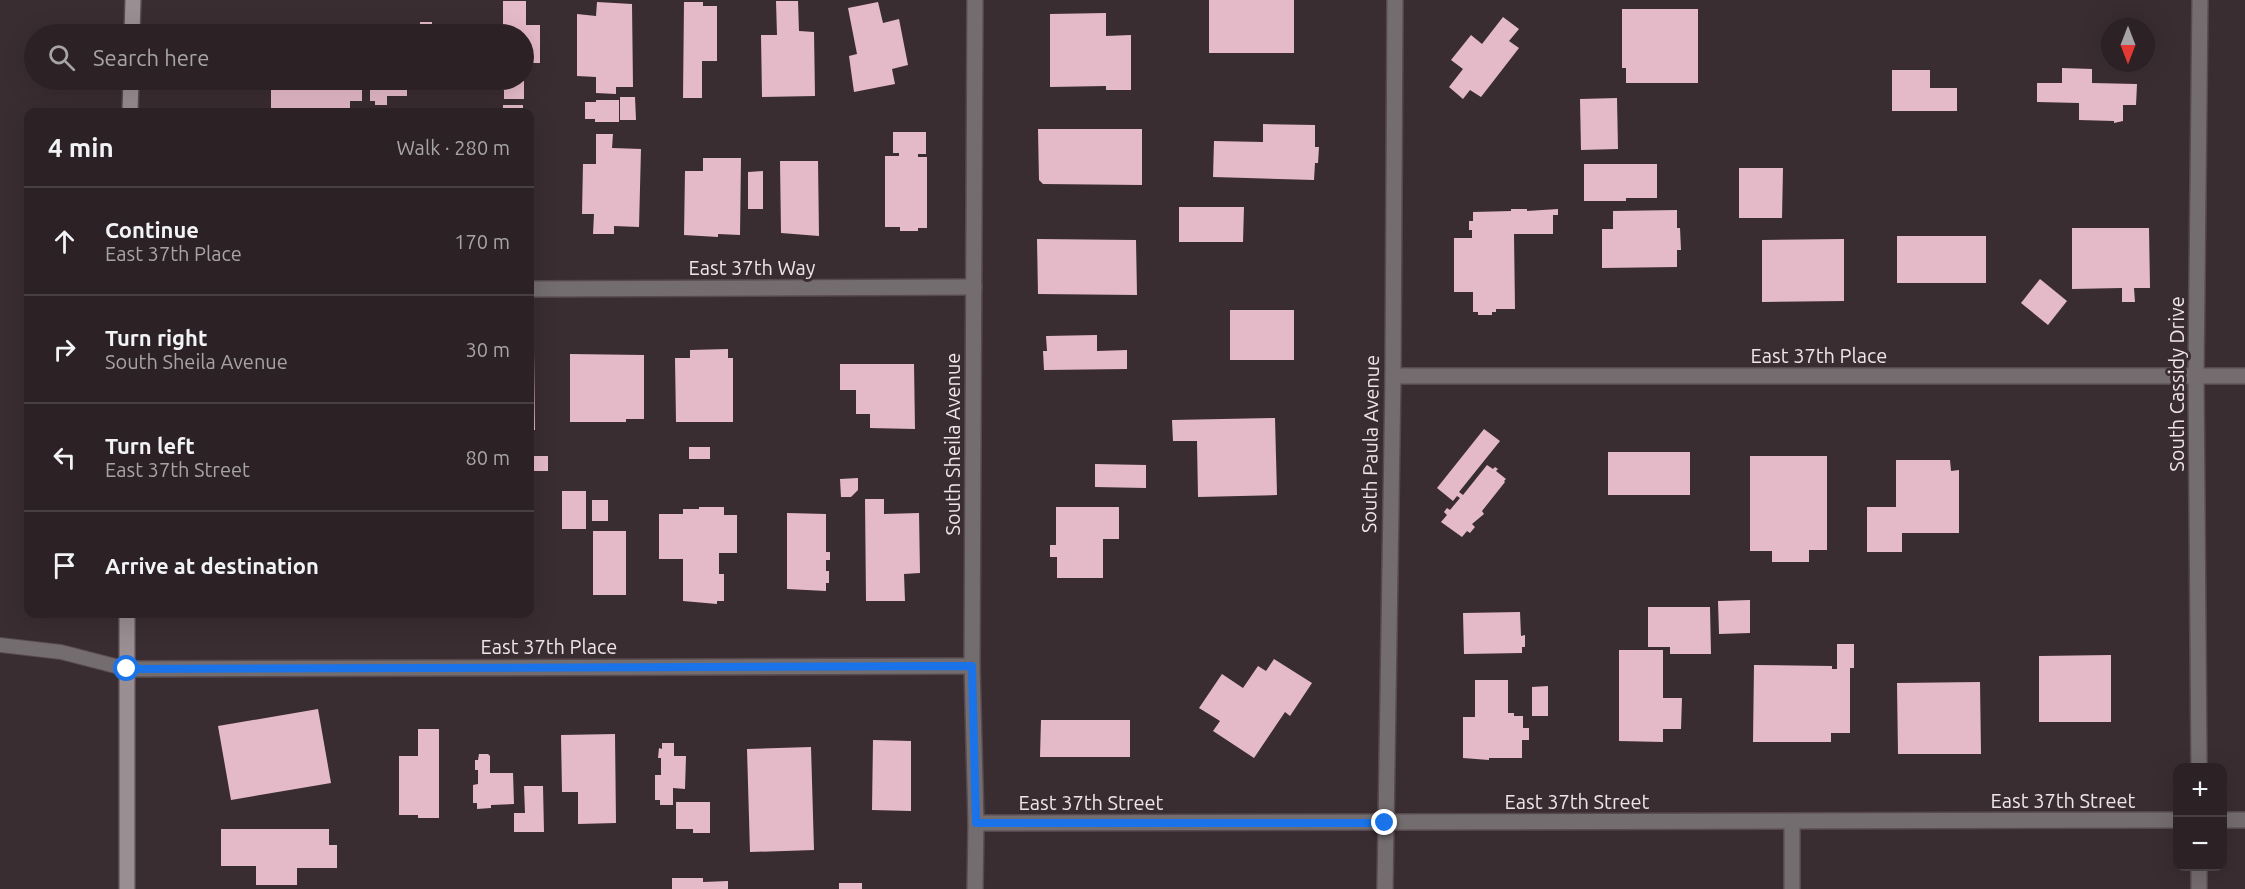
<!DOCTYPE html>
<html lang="en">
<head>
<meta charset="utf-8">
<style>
  :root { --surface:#2c2225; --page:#342a2d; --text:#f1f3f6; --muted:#a6a4a7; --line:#483f42 }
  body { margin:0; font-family:Ubuntu,sans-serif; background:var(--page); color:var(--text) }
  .controls { position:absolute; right:18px; bottom:18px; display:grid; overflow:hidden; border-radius:12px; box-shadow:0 6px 24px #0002 }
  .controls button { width:54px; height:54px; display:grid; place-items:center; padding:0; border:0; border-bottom:2px solid var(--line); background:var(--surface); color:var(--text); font:30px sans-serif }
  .compass { position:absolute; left:2101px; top:18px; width:54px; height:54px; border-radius:50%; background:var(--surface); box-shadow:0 6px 24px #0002; rotate:180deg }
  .stop { position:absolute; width:18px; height:18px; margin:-14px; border:4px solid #1a73e8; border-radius:50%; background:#fff }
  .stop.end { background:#1a73e8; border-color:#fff; box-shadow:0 2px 6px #0008 }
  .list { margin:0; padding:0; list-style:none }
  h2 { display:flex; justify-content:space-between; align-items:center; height:78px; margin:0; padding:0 24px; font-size:26px }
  h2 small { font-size:20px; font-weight:400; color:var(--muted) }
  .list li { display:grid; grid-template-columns:39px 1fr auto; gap:18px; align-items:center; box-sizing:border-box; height:108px; padding:0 24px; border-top:2px solid var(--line) }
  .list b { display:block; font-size:22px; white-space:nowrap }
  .list p { margin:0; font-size:20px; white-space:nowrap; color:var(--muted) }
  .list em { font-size:20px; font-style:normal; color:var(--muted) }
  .icon { flex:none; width:33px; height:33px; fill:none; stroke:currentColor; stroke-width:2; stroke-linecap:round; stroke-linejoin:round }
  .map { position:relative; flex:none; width:2245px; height:889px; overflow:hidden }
  .search { position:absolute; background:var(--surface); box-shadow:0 6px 24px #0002; left:24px; top:24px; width:510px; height:66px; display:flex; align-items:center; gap:15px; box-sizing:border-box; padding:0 21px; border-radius:33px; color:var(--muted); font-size:22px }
  .panel { position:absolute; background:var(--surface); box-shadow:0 6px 24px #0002; left:24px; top:108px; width:510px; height:510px; border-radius:12px }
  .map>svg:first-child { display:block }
</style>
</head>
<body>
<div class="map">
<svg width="2245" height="889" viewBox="0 0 2245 889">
  <rect width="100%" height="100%" fill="#3a2d31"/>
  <!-- building -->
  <g fill="#e5bac8">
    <rect x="1209" y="0" width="85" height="53"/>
    <path d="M503,1H526V25H540V63H524V34H485V27H503Z"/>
    <path d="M776,1H798L799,31L814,32L815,96L762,97L761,35H777Z"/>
    <path d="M597,2L632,4L633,87H616V94L596,93V77L577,76V14L596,16Z"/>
    <path d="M684,2H703V6H717V61H702V98H683Z"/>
    <path d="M878,2L883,23L899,19L908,65L892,69L895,84L854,92L849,56L857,54L848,8Z"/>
    <path d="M1622,9H1698V83H1626V68H1622Z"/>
    <path d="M1106,13V36L1131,35V90H1106V86L1050,87V14Z"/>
    <path d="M1503,17L1519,29L1509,41L1519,48L1481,97L1470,90L1463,99L1449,87L1463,69L1451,60L1471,35L1482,44Z"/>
    <rect x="420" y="22" width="12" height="12"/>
    <path d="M2062,68L2092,69V83L2137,84L2136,105H2123V121L2114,123V121L2079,120V103L2037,102V83H2062Z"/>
    <path d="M1892,70H1930V88H1957V111H1892Z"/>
    <path d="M271,80L362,81V101H350V112H271Z"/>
    <path d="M374,80H407V96H387V105H375V101H370V89H374Z"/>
    <path d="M498,80H524V99H504V90H498Z"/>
    <path d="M620,97H635L636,120H620Z"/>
    <path d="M1617,98L1618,149L1581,150L1580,99Z"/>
    <path d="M596,100H619V122H595V119H585V102H596Z"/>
    <rect x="503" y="105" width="20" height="7"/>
    <path d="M1263,124L1315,125V147H1319L1318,163H1315L1314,180L1213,177L1214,141L1263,142Z"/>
    <path d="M1038,129H1142V185L1043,184L1039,180Z"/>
    <path d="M893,132H926V154H918V157H927V228H918V231H900V227H885V156H899V153H893Z"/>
    <path d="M596,134H613L612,148L641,149L639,227L614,226V234H593L594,214H582L583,164H596Z"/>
    <path d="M703,158H741L740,235L718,234V237L684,235L685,171H703Z"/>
    <path d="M780,161H818L819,236L781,233Z"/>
    <path d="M1584,164H1657V198H1626V201H1584Z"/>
    <path d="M1739,168H1783L1782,218H1739Z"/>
    <path d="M763,171V209H748V172Z"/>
    <path d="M1179,207H1244L1243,242H1179Z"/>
    <path d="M1511,209H1527V211L1558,209V215H1553V234H1514L1515,309H1496V312H1492V315H1478V312H1473V292H1454V238H1472V230H1469V221H1473V212L1511,211Z"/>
    <path d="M1677,210V228H1680L1681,250H1677V267L1602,268V229H1613V211Z"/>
    <path d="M2072,228H2149L2150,288H2134L2135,302H2122V288L2072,289Z"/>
    <rect x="1897" y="236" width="89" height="47"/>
    <path d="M1037,239L1136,240L1137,295L1038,294Z"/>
    <path d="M1844,239V301L1762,302V240Z"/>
    <path d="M2040,279L2067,301L2048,325L2021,303Z"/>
    <rect x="1230" y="310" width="64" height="50"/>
    <path d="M1097,335V351L1127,350V369L1044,370L1043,351H1047L1046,336Z"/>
    <path d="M728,349V358H733V422H676L675,358H690V350Z"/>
    <path d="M530,352H534L535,430H530Z"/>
    <path d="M570,354L644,355V419H626V422H570Z"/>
    <path d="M840,364H914L915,429L870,428V414H856V390H840Z"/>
    <path d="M1275,418L1277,495L1198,497L1197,441H1173L1172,420Z"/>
    <path d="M1484,429L1500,441L1459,492L1463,495L1487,465L1493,469L1495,467L1498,469L1496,471L1506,479L1504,481L1505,482L1482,511L1484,514L1472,524L1475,527L1470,533L1467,531L1462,537L1441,522L1447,515L1444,512L1447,508L1450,510L1460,498L1457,496L1453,501L1437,488Z"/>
    <rect x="689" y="447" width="21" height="12"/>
    <rect x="1608" y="452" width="82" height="43"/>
    <rect x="530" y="456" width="18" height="15"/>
    <path d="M1750,456H1827V550H1809V562H1772V551H1750Z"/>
    <path d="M1896,460H1950L1951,471L1959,470V533H1902V552H1867V507H1896Z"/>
    <path d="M1095,464L1146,465V488L1095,487Z"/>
    <path d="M858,478V490L851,497H841L840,479Z"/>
    <rect x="562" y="491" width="24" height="38"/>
    <path d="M865,499H884V514L919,513L920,573L904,574L905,601H866Z"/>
    <rect x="592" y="500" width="16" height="21"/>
    <path d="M699,507H724V515H737V553H719V574H724V601H717V604L683,601V559H659V514H683V509H699Z"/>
    <path d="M1056,507H1119V539H1103V578H1057V557H1050V545H1056Z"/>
    <path d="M787,513L826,514V552H830V560H826V571H829V583H826V591L787,589Z"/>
    <rect x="593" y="531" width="33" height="64"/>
    <path d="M1750,600V633L1719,634L1718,601Z"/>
    <path d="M1648,607H1710L1711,654H1670V647H1648Z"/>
    <path d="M1520,612L1521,636L1525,635V647H1522V653L1464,654L1463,613Z"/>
    <path d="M394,614H425V616L394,617Z"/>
    <path d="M1837,644H1854V668H1850V733H1831V742H1753L1754,665L1832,666V669H1837Z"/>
    <path d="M1619,650H1663V698H1682L1681,729H1663V742L1619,741Z"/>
    <path d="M2111,655V722H2039V656Z"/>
    <path d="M1274,659L1312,683L1290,716L1285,712L1254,758L1213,731L1220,721L1199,708L1222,674L1243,688L1258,666L1266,671Z"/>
    <path d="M1475,680H1508V713H1514V716H1523V728H1529V740H1522V758H1489V760L1463,758V717H1475Z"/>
    <path d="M1980,682L1981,754H1898L1897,683Z"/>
    <path d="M1548,686V716H1532V687Z"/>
    <path d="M318,709L331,783L231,800L218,726Z"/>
    <path d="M1041,720H1130V757H1040Z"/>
    <path d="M418,729H439V818H418V815H399V756H418Z"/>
    <path d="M615,734L616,823L578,824V792H562L561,735Z"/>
    <path d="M873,740L911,741V811L872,810Z"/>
    <path d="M662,743H674V756H686L685,789L673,788V805H660V800H655V775H661V758H658L659,748L662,749Z"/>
    <path d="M811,747L814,850L750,852L747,749Z"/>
    <path d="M479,754H488L490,756V773H513L514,804L491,805V808L477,809V803H473V785L478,784V770H475V760H478Z"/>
    <path d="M524,786H543L544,832H514V813H525Z"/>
    <path d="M676,802H710V833H693V829H676Z"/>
    <path d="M221,829H329V845H337V868H297V885H256V866H221Z"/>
    <path d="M672,878H703V882L728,881V889H672Z"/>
    <rect x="839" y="883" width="23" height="6"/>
  </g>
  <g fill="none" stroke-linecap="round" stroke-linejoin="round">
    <defs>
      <path id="service" d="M0,645L61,652L127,669"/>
      <g id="minor">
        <path d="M530,289L974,287"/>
        <path d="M1393,376H2245"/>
        <path d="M127,669L972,666"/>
        <path d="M2199,768L2196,376L2200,0"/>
        <path d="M2222,820H2245"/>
        <path d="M976,823L2178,820"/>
        <path d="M975,889L976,823L972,666L975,0"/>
        <path d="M1385,889L1393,376L1395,0"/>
        <path d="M1792,889V822"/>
        <path d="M2199,889V866"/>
      </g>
      <g id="secondary">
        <path d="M132,34L133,0"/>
        <path d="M130,112L131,80"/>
        <path d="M127,614V889"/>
      </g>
    </defs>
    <!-- service casing -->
    <use href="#service" stroke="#574a4e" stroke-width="16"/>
    <!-- minor casing -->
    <use href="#minor" stroke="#574a4e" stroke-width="18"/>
    <!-- secondary casing -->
    <use href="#secondary" stroke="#574a4e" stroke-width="18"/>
    <!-- service -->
    <use href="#service" stroke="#746d6f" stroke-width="14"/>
    <!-- minor -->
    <use href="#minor" stroke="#746d6f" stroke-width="15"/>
    <!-- secondary -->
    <use href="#secondary" stroke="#998e92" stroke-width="15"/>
  </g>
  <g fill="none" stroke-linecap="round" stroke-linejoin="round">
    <!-- route -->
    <path stroke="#1a73e8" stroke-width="8" d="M127,669L972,666L976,823H1385"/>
  </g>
  <g text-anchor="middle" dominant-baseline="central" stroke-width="6" stroke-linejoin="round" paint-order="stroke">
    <!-- street labels -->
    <g font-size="20" fill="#eee5e8" stroke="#3a2d31">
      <text x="752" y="267">East 37th Way</text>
      <text x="1819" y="355">East 37th Place</text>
      <text transform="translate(2176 384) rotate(-90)">South Cassidy Drive</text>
      <text transform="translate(952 444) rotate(-90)">South Sheila Avenue</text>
      <text transform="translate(1370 444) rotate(-89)">South Paula Avenue</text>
      <text x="549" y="646">East 37th Place</text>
      <text x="2063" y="800">East 37th Street</text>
      <text x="1577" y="801">East 37th Street</text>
      <text x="1091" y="802">East 37th Street</text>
    </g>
  </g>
</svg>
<div class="controls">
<button>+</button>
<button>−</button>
</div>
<svg class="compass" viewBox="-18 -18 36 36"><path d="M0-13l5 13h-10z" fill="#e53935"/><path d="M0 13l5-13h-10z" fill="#a6a4a7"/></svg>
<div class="stop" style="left:127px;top:669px"></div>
<div class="stop end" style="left:1385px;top:823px"></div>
<div class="search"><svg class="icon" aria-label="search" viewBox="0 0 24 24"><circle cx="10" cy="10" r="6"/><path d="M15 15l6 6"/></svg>Search here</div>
<section class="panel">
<h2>4 min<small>Walk · 280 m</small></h2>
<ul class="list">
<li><svg class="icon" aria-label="ahead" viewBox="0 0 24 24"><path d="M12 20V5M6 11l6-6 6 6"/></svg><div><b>Continue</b><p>East 37th Place</p></div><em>170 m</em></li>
<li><svg class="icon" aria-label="right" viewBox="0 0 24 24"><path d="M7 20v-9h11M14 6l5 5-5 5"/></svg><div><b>Turn right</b><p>South Sheila Avenue</p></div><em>30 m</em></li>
<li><svg class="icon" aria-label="left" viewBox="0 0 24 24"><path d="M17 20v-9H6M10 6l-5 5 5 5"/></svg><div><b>Turn left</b><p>East 37th Street</p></div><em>80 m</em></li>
<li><svg class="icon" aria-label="arrive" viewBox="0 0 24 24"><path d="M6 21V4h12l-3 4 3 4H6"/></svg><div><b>Arrive at destination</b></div></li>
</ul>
</section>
</div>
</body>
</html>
